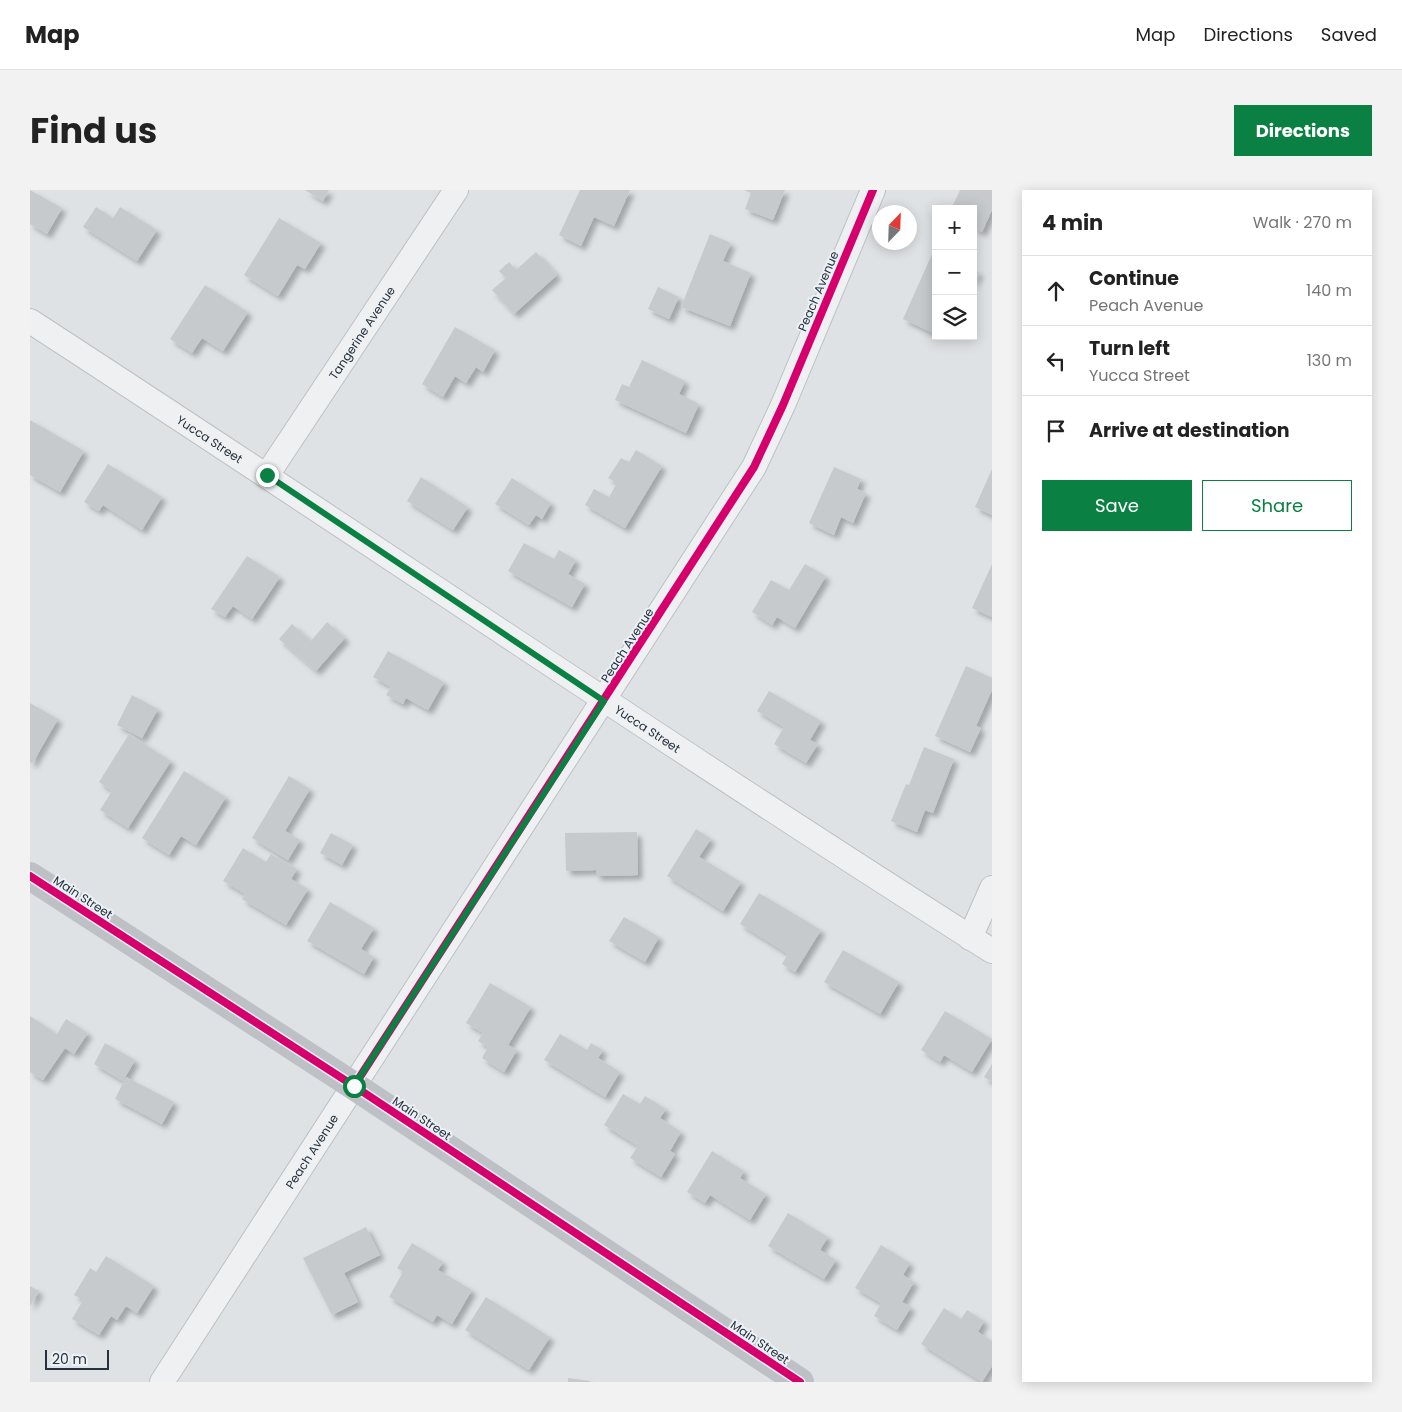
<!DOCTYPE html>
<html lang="en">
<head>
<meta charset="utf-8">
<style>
  :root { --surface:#fff; --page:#f2f2f2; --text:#222; --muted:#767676; --line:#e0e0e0; --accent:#0b8043 }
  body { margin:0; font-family:Poppins,sans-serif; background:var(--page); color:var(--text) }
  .controls { position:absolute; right:15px; top:15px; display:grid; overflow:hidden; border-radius:0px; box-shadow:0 2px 12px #0003 }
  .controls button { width:45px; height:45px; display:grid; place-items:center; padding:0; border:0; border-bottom:1px solid var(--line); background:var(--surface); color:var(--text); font:25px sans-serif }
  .compass { position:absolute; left:842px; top:15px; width:45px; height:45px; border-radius:50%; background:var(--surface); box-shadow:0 2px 12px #0003; rotate:23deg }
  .scale { position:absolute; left:15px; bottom:12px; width:64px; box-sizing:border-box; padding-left:5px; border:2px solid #25313f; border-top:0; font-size:14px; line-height:18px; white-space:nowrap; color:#25313f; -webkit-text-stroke:4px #ecf1f5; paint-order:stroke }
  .stop { position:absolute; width:15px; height:15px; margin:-11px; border:4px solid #0b8043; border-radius:50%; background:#fff }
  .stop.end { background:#0b8043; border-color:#fff; box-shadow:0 1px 5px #0008 }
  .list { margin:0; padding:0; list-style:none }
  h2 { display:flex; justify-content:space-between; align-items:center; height:65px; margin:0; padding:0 20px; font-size:21px }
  h2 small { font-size:16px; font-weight:400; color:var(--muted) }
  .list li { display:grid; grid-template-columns:32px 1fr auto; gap:15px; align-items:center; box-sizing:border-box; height:70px; padding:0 20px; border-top:1px solid var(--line) }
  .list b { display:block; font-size:19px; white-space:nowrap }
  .list p { margin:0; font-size:16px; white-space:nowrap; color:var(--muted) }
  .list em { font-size:16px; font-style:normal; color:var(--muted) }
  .actions { display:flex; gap:10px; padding:15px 20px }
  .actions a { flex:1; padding:11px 0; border:1px solid var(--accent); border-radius:0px; text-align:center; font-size:18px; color:var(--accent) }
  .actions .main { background:var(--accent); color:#fff }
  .icon { flex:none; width:28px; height:28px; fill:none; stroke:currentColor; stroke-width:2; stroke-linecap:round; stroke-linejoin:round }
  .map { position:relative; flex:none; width:962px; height:1192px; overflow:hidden; border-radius:0px }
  header { display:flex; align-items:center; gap:30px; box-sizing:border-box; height:70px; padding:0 25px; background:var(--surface); border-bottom:1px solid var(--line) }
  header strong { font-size:24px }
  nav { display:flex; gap:28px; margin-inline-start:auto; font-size:18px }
  .intro { display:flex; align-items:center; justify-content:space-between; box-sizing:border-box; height:120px; padding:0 30px }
  h1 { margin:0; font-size:35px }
  .button { padding:12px 22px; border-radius:0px; background:var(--accent); color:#fff; font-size:18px; font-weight:700 }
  main { display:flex; gap:30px; padding:0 30px }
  aside { flex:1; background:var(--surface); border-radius:0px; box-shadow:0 2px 12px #0003 }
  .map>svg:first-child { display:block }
</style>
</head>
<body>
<header>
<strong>Map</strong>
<nav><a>Map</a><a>Directions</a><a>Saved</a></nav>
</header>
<div class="intro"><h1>Find us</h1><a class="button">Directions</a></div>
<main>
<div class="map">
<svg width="962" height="1192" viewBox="0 0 962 1192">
  <defs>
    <filter id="shadow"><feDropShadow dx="4.5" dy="4.5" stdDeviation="2.5" flood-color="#0004"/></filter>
  </defs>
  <rect width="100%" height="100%" fill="#dfe2e5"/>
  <!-- building -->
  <g fill="#c7cacd" filter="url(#shadow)">
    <path d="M0,0L32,18L17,44L0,34Z"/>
    <path d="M275,0H299L293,11Z"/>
    <path d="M550,0H600L584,36L564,27L551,56L529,45Z"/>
    <path d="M714,0H755L743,30L715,19L721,3Z"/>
    <path d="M930,0H962V20L952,42L943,38V19H921Z"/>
    <path d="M66,17L83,28L90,17L127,40L107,71L53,37Z"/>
    <path d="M249,28L291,53L275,79L267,75L248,106L214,85Z"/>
    <path d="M680,44L701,53L693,71L721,83L700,136L651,117Z"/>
    <path d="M506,62L527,85L484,124L462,100L476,88L469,81L479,72L486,80Z"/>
    <path d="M903,62L906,63V137L903,143L873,129Z"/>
    <path d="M943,80L949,82L943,94Z"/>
    <path d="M175,95L218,122L193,161L172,148L162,163L140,149Z"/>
    <path d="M628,97L649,107L639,129L618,119Z"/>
    <path d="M425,137L465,160L453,182L446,177L436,193L425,186L413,207L392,194Z"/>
    <path d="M612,170L655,191L649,204L669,214L656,243L585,210L592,194L599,197Z"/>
    <path d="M0,230L54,261L30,302L0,285Z"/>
    <path d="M606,260L632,276L595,338L555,315L564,299L579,307L587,293L578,288L591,268L599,272Z"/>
    <path d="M78,274L132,307L112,340L73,315L69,321L54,312Z"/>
    <path d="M804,277L831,289L827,299L836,303L823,333L811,327L804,345L779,333Z"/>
    <path d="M962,279V325L945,317Z"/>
    <path d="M391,287L438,317L423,340L377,311Z"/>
    <path d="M482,288L521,313L512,329L506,325L499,335L465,314Z"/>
    <path d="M494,353L524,369L529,360L546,370L538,384L555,394L542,417L478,381Z"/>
    <path d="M217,366L250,387L222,429L203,416L195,427L181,419Z"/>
    <path d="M775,374L796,386L765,438L747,427L742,435L722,422L741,390L759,400Z"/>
    <path d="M962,374V427L942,418Z"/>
    <path d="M297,432L315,448L286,481L249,449L262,434L281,451Z"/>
    <path d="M358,461L414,492L398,520L376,508L373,514L356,505L361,497L343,487Z"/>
    <path d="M936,476L962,488V500L946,536L951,538L940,562L905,546Z"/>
    <path d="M739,501L791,531L780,550L788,554L776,573L744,554L754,537L727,521Z"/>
    <path d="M102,505L128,519L112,548L87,535Z"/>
    <path d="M0,513L28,529L2,574L0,572Z"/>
    <path d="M99,544L141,571L98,638L70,620L82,601L69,592Z"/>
    <path d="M894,557L924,569L903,623L895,620L887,642L861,631L876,594L879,595Z"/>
    <path d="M154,581L196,607L166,655L151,646L139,665L112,648Z"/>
    <path d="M259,586L280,599L255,641L270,650L258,670L222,648Z"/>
    <path d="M666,639L681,649L669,667L711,692L693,721L637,686Z"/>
    <path d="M607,642L608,685L566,686V680L536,681L535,643Z"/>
    <path d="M301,643L323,655L312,675L290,663Z"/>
    <path d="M213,658L236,672L241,664L267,679L261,689L278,699L256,735L212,709L215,704L193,691Z"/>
    <path d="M729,703L791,740L765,782L752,774L758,764L710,734Z"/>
    <path d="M300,712L344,738L331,759L344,767L334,784L277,751Z"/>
    <path d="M594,727L629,747L615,772L579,751Z"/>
    <path d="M813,760L869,792L850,824L794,792Z"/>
    <path d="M460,793L501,817L478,855L487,860L474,882L452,868L458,857L448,851L453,843L436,833Z"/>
    <path d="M915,821L962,849L942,882L914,865L910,872L891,860Z"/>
    <path d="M0,826L27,844L36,829L58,843L44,864L35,858L13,890L0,882Z"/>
    <path d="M530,844L557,860L561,853L573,860L568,868L590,882L575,907L514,870Z"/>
    <path d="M75,853L105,870L93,891L64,874Z"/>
    <path d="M962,874V892L954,887Z"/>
    <path d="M96,887L144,912L132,934L85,909Z"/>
    <path d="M593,904L610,914L615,906L636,919L630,928L651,942L640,961L645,964L631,987L600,968L608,956L574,935Z"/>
    <path d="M682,961L714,981L710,988L736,1004L720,1030L680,1005L675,1013L657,1002Z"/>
    <path d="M758,1023L798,1047L790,1060L806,1070L794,1089L738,1056Z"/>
    <path d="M336,1037L350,1065L314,1083L328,1112L302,1125L273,1068Z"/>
    <path d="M382,1053L413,1072L408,1080L442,1100L422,1134L407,1125L403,1132L359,1107L373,1082L367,1078Z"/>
    <path d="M851,1055L880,1073L873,1085L884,1092L872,1112L881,1117L867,1140L844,1126L851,1113L825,1098Z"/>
    <path d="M76,1066L124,1096L107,1123L96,1116L87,1130L81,1126L69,1145L42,1129L53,1110L44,1105L60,1078L66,1082Z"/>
    <path d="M0,1096L9,1101L0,1116Z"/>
    <path d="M456,1107L520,1147L499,1180L435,1140Z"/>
    <path d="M914,1118L931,1129L937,1120L954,1131L948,1142L962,1151V1176L952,1192L891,1154Z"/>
    <path d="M538,1188L560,1191V1192H538Z"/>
  </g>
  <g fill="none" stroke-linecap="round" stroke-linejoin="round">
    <defs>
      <g id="street">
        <path id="s1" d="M0,131C322,340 638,556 962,761"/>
        <path id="s2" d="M237,285L426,0"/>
        <path d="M940,748L962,698"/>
        <path id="s3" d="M132,1192L724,277L753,215L843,0"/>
      </g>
    </defs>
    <!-- street casing -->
    <use href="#street" stroke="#bdc0c3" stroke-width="26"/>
    <!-- street -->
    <use href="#street" stroke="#eef0f2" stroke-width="24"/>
    <!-- secondary -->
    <path stroke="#bdc1c5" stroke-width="28" d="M0,686L324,896L770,1192"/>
    <defs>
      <g id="cycleway">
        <path d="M0,686L324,896L770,1192"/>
        <path d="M324,896L724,277L753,215L843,0"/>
      </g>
    </defs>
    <!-- cycleway casing -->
    <use href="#cycleway" stroke="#ecf1f5" stroke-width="11"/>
    <!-- cycleway -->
    <use href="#cycleway" stroke="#d6006c" stroke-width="8"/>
  </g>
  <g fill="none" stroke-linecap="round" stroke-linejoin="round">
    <!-- route -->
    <path stroke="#0b8043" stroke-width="6" d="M237,285L574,511L324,896"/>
  </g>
  <g text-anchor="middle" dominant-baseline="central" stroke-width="4" stroke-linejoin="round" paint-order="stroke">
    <!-- street labels -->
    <g font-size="12" fill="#25313f" stroke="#ecf1f5">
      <text transform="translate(788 101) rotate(-67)">Peach Avenue</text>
      <text stroke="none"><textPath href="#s2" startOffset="171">Tangerine Avenue</textPath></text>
      <text stroke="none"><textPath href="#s1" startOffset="215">Yucca Street</textPath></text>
      <text transform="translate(597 455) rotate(-57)">Peach Avenue</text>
      <text stroke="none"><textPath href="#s1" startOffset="740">Yucca Street</textPath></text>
      <text transform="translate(53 707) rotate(33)">Main Street</text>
      <text transform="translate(392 928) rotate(34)">Main Street</text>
      <text stroke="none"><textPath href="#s3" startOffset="275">Peach Avenue</textPath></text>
      <text transform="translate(730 1152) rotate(34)">Main Street</text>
    </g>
  </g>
</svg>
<div class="controls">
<button>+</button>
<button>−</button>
<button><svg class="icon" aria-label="layers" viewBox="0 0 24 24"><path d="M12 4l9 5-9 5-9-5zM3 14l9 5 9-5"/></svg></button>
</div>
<svg class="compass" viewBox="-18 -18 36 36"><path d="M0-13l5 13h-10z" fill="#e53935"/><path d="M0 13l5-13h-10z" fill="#767676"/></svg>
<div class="scale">20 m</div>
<div class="stop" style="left:324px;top:896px"></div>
<div class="stop end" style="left:237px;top:285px"></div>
</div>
<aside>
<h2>4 min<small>Walk · 270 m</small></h2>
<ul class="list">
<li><svg class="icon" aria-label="ahead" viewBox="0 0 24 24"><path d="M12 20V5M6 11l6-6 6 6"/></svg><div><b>Continue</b><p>Peach Avenue</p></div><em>140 m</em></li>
<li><svg class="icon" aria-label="left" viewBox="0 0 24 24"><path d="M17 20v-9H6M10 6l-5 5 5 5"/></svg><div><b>Turn left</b><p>Yucca Street</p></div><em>130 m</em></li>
<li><svg class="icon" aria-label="arrive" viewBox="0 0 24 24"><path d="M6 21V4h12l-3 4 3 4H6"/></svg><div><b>Arrive at destination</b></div></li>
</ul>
<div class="actions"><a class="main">Save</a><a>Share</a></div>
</aside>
</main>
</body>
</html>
